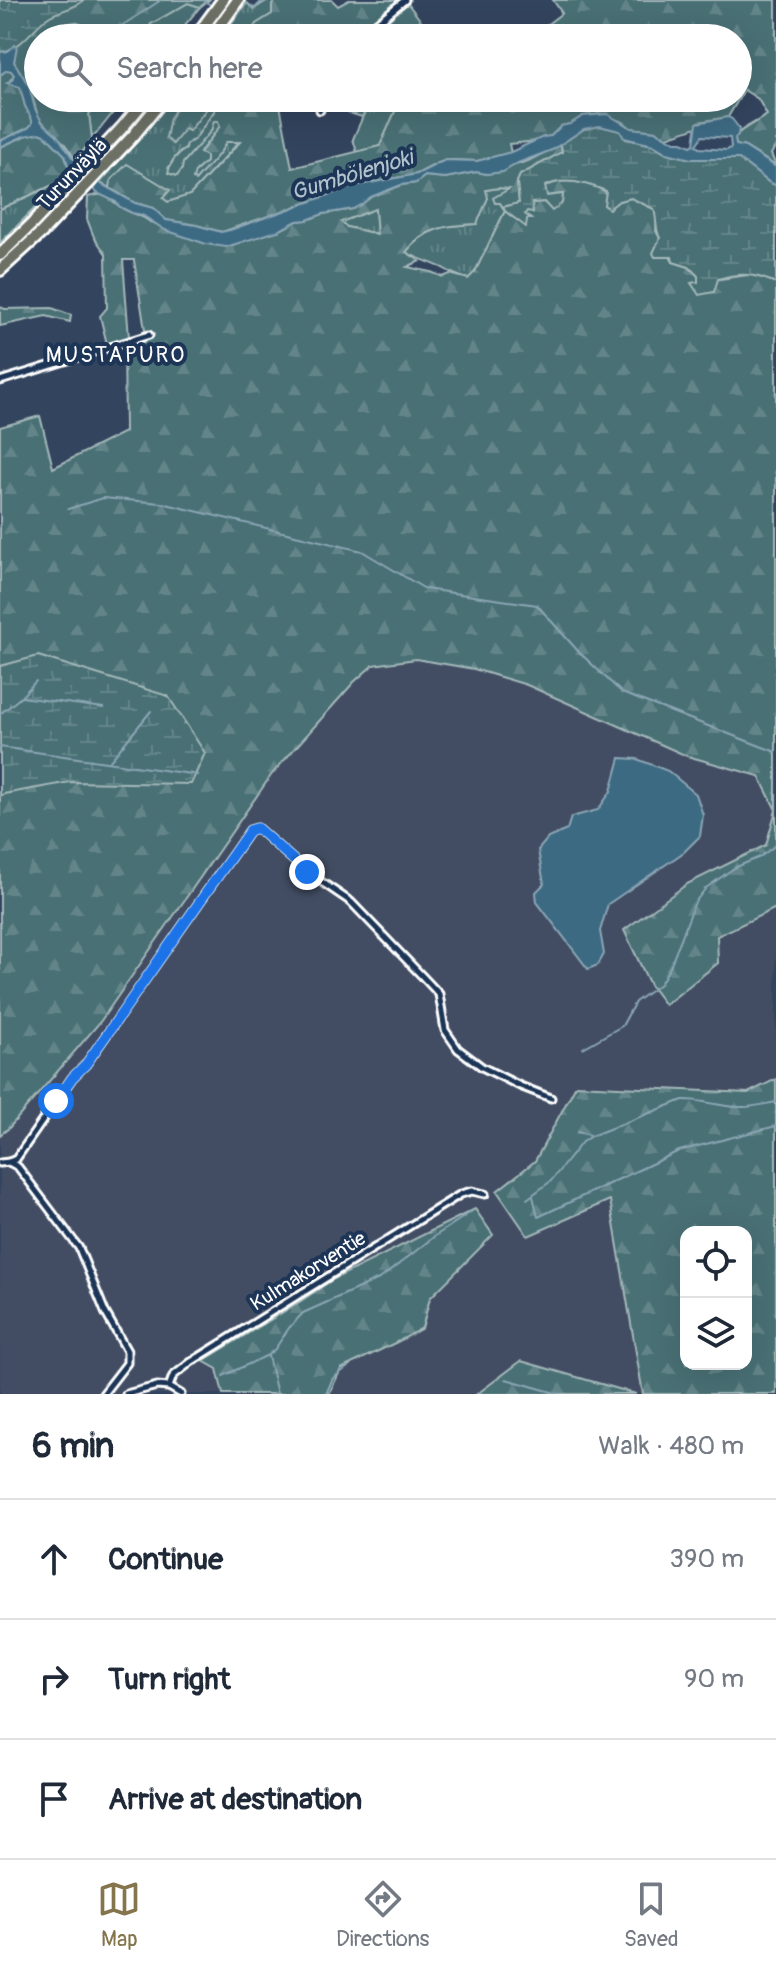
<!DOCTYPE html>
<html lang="en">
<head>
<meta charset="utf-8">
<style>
  :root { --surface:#fff; --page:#f6f6f7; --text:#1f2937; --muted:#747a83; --line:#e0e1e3; --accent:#84754c }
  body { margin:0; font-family:Pangolin,sans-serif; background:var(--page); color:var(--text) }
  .controls { position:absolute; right:24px; bottom:24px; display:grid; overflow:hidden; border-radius:16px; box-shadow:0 8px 32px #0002 }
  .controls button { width:72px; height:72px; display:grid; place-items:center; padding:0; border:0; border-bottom:2px solid var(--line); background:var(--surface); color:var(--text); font:40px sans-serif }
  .stop { position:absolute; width:24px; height:24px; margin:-18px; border:6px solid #1a73e8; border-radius:50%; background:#fff }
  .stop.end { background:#1a73e8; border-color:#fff; box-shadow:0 2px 8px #0008 }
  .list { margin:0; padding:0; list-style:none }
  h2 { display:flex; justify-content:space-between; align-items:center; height:104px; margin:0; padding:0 32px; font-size:34px }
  h2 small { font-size:26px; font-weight:400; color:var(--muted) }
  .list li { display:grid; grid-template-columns:52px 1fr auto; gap:24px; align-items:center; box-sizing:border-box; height:120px; padding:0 32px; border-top:2px solid var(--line) }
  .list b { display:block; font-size:30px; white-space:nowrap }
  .list em { font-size:26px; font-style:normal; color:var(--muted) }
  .icon { flex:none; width:44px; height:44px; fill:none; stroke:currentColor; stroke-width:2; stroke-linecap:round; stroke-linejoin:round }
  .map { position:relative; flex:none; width:776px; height:1394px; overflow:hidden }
  .search { position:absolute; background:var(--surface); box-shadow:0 8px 32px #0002; left:24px; right:24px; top:24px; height:88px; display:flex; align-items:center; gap:20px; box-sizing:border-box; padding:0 28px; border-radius:44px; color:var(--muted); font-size:30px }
  .sheet { height:464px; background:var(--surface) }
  nav { display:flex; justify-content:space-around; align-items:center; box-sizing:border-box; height:112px; border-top:2px solid var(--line); background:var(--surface); font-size:22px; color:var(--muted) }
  nav a { display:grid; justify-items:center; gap:4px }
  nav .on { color:var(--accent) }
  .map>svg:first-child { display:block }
</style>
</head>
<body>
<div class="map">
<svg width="776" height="1394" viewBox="0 0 776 1394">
  <defs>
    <pattern id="grass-tufts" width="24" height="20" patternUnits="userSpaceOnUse" patternTransform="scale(2)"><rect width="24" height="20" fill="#487074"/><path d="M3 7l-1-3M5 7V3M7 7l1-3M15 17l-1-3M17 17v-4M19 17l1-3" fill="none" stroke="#638589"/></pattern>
    <pattern id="forest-firs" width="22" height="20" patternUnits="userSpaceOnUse" patternTransform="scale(2)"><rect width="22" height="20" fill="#487074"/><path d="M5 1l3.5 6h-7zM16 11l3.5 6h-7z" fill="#638589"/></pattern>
    <pattern id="wetland-marsh" width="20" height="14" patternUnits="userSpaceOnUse" patternTransform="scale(2)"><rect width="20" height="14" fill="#487074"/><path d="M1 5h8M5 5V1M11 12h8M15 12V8" fill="none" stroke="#638589"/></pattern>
  </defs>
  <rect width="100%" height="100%" fill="#33445e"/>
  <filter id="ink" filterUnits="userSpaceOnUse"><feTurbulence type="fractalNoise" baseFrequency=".0125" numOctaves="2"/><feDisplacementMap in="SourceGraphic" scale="16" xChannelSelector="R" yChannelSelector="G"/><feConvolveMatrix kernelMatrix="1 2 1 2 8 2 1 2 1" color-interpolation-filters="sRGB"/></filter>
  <g filter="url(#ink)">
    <!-- built -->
    <path fill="#424e63" d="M416,659L474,669L527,685L687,756L759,776L776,810L766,845L687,884L716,936L776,909V1079L748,1093L576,1085L535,1161L497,1191L528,1236L610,1200L643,1394H636L521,1361L477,1394H0V1135L9,1128L100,1022L272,774L354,682L373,665Z"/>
    <!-- grass -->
    <g fill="url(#grass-tufts)" stroke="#a4b8ba" stroke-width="2">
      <path d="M268,0H275L272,6V14L256,24L252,32H276L279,38H220L247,3L254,9Z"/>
      <path d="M398,0H405L424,25L413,33L419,38H378L376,33L393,16L389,7Z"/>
      <path d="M188,3L200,7L174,38H143L151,24Z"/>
      <path d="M75,22L94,28V34L84,38H53L51,26Z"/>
      <path d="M104,98H125L92,139L89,114Z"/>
      <path d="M172,98H195L185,129L189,131L213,101L217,107L195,139L187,144L186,149L179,153L169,167L182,163L211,131L214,121L218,120L220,126L200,152L207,156L206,162L195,172L196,180C206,167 220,157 226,142L240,141L190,195L168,202L162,198L169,191L111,180L110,188L100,183Z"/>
      <path d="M371,98H401L380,146L357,152L353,139Z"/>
      <path d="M68,178L55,188L0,243V209Z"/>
      <path d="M498,188L511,189L500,203L505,211L475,272L468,279C458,276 451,273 443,268C430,262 418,259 406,252C426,227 447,225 476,224L486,190Z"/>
      <path d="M375,208L377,234L346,227L340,222Z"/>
    </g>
    <!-- forest -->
    <g fill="url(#forest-firs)" stroke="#a4b8ba" stroke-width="2" fill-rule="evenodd">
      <path d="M25,0H209L200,7L188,3L151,24L143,38H84L94,34V29L75,22L51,26L53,38H38V98H104L89,114L92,139L76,160L64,143L46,126L38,116L29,86L14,62L16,46L0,52V3Z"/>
      <path d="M275,0H332L338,6L349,0H398L389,7L393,15L376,33L378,38H279L276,32H251L256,24L272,14V6Z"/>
      <path d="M553,0H776V145L771,154L776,166L745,147L736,145C736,143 734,140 735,138C736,131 760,120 767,115L758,99L744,90L728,117L699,122L697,127L667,137L655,131L631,128L623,122L600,114L583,116L570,124L561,126L551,136L537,141L509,144L511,153L477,161L452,160L438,163L417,174L354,186L222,232L196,225L166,220L153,208L135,203L110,188L111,180L127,164L170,190L163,198L168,202L190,195L240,142H226C220,157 206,167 196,180L193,179L195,172L206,162V156L200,153L220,126L218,121H214L211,131L183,163L182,169L177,176L168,173C170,163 176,154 186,149L187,144L195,139L217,107L212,102L189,131L185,129L173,144L166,138L170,118L179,105L192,103L195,98H285L279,100L292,168L380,146L401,98H738V38H555L545,26L562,13Z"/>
      <path d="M424,25C438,27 448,37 464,38H419L412,33Z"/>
      <path d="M7,70H11L14,75L8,83L20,87L25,106L33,119L32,124L28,128L0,141V75Z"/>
      <path d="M342,98H371L362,117L349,113Z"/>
      <path d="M32,133H40L45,135L65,155L69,169L74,172L68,178L0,209V147Z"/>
      <path d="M561,144L562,152L520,176L517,182L519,203L503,207L500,203H495L493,198L509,189L498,188L486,190L488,198L477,224C447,225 426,227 406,252L420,261L407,267L431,272L443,277L450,274L468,279L475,272L505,211L514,218L525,214L532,203L544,202L549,207L562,203L563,194L546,196L544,187C569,174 599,185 619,201L631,198L654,209L657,219L656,231L673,262L689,267L698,276V282L692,283L755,274L776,283V810L759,776L687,756L527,685L474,669L416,659L373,665L354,682L272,774L100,1022L9,1128L0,1135V427L40,416L53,468L125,432L124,343L149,335L145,330L134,260H123L129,338L107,344L100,316L107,308L106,254L94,237L87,219L88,197C92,196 98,194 102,195C109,197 114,202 119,206C129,214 141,214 150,222L233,245L242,241L280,230L297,221L307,220L323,214L353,209L362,204L371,197L401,185L416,183L425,176L445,178L476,172L487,174L528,161ZM375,209L377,234L347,227L341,222Z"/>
      <path d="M0,307L5,309L52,308L71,315L70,322L46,316L0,326Z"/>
      <path d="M776,810V908L717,936L718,963L665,1005L650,985L624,930L687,884L766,845Z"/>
      <path d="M776,1079V1394H643L610,1200L528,1236L497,1191L535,1161L576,1085L748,1093ZM686,1232H746V1364H686Z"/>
      <path d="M475,1209L493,1235L430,1298L422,1328L399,1341L341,1369L329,1394H223L217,1369L203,1361L298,1303L332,1280Z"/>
      <path d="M521,1361L636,1394H477Z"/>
    </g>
    <!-- wetland -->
    <g fill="url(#wetland-marsh)" stroke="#a4b8ba" stroke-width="2">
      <path d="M0,0H84C73,10 62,9 50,16C32,27 22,50 0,52Z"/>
      <path d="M600,126L620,131L626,139L653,145L667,153L691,159H739L770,183L776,185V283C754,274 741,272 718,279L714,292L699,295L691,283L698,282V276L689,267L673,262L672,257H655L653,253L660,238C655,229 657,219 654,209L631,198L619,201L609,209L604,205L606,191C587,183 563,177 545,186L547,196L563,194L562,203L552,211L544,202L532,203L533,212L527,211L525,214L531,219H527L526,227L505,211L503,207L519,203L517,182L520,175L562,152L561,144L584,129Z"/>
      <path d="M38,656L168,696L205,753L191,784L70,782L4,794L0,796V666Z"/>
    </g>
    <!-- water -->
    <g fill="#3e6a83" stroke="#8ba6b5" stroke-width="2" fill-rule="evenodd">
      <path d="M15,45L17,46L14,62L29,86L35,109L42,122L57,135L72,157L96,181L135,203L153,208L166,220L196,225L221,232L230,230L354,186L417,174L445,160L477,161L511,152L543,137L551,136L561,126L570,124L583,116L607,114L631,128L655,131L675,142H682L691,146L694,144L697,123L728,117L732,119L739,128L738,135L735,138L736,145L745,147L776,167V185L770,183L739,159H691L667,153L653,145L624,138L620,131L600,126L584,129L552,150L518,163L503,172L487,174L476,172L445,178L425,176L416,183L401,185L371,197L362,204L353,209L323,214L307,220L297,221L280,230L226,247L206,244L165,230L142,215L132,213L120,207L116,202L97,193L77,173L69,169L65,155L45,135L40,133L24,136L0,147V141L28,128L32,124V120L25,106L20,87L7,83L12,80L14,75L11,71L7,70L0,75V52L8,51ZM702,136L730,138L731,148L727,150L699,148L696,145Z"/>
      <path d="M620,758L637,759L668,771L696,794L703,815L700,836L684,852L608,904L600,931L604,954L598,965L588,969L537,902L536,892L544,884L538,850L548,838L567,830L571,817L598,810L611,791Z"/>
    </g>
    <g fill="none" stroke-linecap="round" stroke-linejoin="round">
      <!-- stream -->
      <g stroke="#8ba6b5" stroke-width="2">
        <path d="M203,0L209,4"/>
        <path d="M252,7L255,8L263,0"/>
        <path d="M103,38L161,0"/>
        <path d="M29,86L38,80"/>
        <path d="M68,509L103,498L162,503L362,551L425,589L537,605L578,651L622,693L776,752"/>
        <path d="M21,697L104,708"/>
        <path d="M0,714L21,697L36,681"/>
        <path d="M0,747L198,775"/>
        <path d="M110,761L151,711"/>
        <path d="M583,1048L622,1026L635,1002L660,984L670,967L695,902L706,888L734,868L760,857L776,845"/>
        <path d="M577,1132L590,1135"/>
        <path d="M533,1196L538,1217L679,1151L776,1126"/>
        <path d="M527,1199L551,1181L582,1142L591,1136L683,1100C703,1099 722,1108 743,1107C754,1107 765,1104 776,1102"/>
        <path d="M268,1356L277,1394"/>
        <path d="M223,1376L268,1355L275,1349L289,1328L303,1313L381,1278L435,1236L471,1212"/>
        <path d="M506,1379L559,1394"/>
        <path d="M326,1394L333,1378L348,1367"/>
      </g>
      <defs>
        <g id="minor">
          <path d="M358,38L405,0"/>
          <path d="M320,110L322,98"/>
          <path d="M0,381L149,335"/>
          <path d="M9,1162L16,1159L72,1078L86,1064L250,830L257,828L307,872L351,902L423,977L439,994L445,1030L458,1049L482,1067L520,1086L551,1098"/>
          <path d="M0,1163L9,1162L18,1167L79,1248L105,1312L127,1351V1363L103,1394"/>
          <path d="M126,1394L157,1386L169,1387"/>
          <path d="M181,1394L169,1387L173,1376L191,1362L461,1194L472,1191L485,1194"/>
        </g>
        <g id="motorway">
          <path d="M195,38L223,0"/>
          <path d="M211,38L238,0"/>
          <path d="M0,255L33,223L122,128L147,98"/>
          <path d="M0,270L42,232L133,136L164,98"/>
        </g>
      </defs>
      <!-- minor casing -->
      <use href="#minor" stroke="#fff" stroke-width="11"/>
      <!-- motorway casing -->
      <use href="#motorway" stroke="#fff" stroke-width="16"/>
      <!-- minor -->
      <use href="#minor" stroke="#1d3557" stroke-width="5"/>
      <!-- motorway -->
      <use href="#motorway" stroke="#6c7065" stroke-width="10"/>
    </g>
  </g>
  <g fill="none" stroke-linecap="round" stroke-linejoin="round" filter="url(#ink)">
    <!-- route -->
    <path stroke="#1a73e8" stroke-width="10" d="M56,1101L72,1078L86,1064L250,830L257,828L307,872"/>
  </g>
  <g text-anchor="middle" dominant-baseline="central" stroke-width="8" stroke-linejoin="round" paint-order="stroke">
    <!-- street labels -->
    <g font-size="20" fill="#fff" stroke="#1d3557">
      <text transform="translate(72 174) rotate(-46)">Turunväylä</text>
      <text transform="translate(308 1271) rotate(-32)">Kulmakorventie</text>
    </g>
    <!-- water labels -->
    <g font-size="22" font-style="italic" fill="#b2c3cd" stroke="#1d3557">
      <text transform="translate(352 175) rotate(-17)">Gumbölenjoki</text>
    </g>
    <!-- neighbourhood labels -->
    <g font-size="22" letter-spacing="2" fill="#fff" stroke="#1d3557">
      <text x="116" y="355">MUSTAPURO</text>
    </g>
  </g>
</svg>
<div class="controls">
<button><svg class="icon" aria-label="locate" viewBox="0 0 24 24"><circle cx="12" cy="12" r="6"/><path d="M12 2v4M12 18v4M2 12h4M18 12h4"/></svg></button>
<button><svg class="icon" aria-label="layers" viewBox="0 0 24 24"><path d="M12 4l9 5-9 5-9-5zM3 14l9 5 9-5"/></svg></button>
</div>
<div class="stop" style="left:56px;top:1101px"></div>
<div class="stop end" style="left:307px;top:872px"></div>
<div class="search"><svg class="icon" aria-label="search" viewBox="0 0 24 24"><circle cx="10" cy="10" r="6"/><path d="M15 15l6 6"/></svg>Search here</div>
</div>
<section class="sheet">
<h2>6 min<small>Walk · 480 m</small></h2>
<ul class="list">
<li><svg class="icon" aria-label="ahead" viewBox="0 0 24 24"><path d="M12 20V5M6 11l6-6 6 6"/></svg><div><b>Continue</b></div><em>390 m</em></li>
<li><svg class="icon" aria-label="right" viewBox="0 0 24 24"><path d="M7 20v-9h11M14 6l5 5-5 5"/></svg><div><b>Turn right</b></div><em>90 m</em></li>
<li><svg class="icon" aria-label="arrive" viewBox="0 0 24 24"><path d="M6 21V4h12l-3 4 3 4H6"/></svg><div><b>Arrive at destination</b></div></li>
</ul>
</section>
<nav>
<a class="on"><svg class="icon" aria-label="map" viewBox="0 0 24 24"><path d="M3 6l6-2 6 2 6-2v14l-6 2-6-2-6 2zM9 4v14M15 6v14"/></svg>Map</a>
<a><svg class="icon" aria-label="directions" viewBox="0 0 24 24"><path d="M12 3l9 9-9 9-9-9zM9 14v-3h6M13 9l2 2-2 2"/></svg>Directions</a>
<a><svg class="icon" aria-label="saved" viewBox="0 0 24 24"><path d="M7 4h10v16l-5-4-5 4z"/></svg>Saved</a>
</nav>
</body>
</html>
